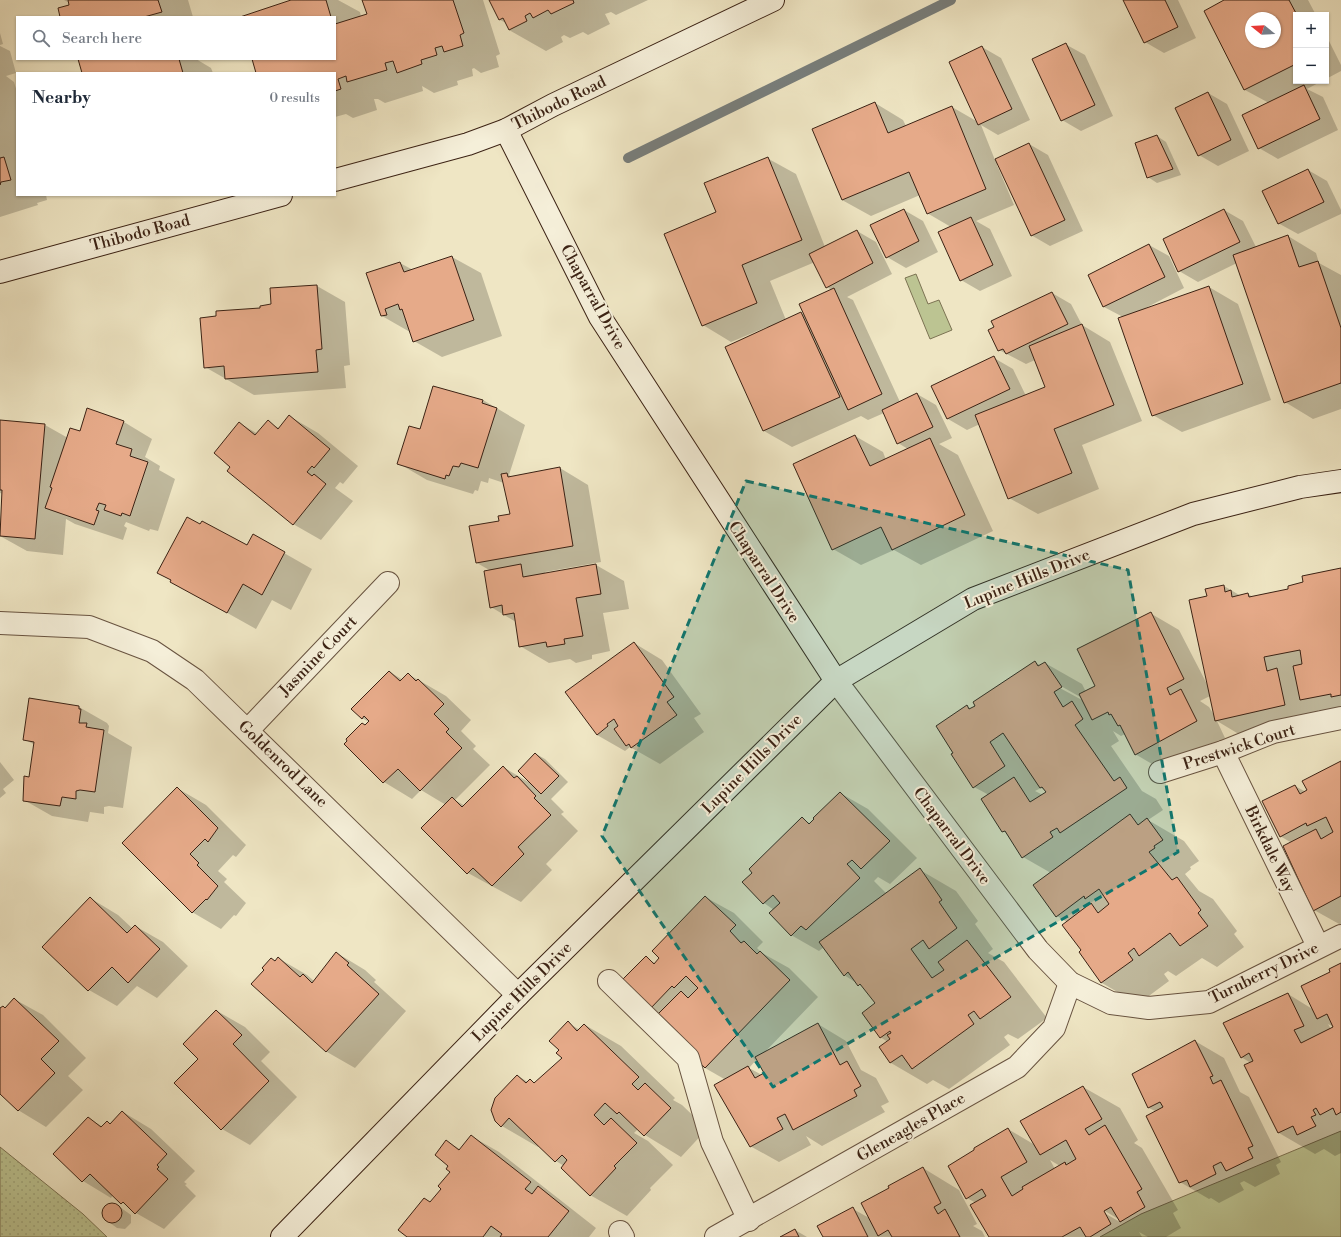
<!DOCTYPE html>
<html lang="en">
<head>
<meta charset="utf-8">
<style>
  :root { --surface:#fff; --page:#f2f2f3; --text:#1f2937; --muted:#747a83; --line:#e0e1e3 }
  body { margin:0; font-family:"Libre Bodoni",serif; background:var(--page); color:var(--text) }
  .controls { position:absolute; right:12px; top:12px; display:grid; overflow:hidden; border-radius:0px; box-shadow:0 1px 3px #0004 }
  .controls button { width:36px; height:36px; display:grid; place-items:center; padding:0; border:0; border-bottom:1px solid var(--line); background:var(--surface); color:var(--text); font:20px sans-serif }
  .compass { position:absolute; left:1245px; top:12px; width:36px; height:36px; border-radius:50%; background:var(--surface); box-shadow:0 1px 3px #0004; rotate:288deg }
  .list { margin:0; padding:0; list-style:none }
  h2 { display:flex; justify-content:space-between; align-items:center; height:52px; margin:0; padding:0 16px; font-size:17px }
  h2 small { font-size:13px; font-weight:400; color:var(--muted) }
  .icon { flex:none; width:22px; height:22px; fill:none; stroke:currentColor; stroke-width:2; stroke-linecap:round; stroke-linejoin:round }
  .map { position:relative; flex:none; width:1341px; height:1237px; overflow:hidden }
  .search { position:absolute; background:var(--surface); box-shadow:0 1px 3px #0004; left:16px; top:16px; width:320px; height:44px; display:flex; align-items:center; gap:10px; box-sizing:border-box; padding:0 14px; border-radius:0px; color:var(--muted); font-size:15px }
  .panel { position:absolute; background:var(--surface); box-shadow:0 1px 3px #0004; left:16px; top:72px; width:320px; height:124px; border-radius:0px }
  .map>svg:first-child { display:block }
</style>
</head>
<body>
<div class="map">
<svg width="1341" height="1237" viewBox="0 0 1341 1237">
  <defs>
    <pattern id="park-dots" width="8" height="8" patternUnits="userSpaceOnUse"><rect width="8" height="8" fill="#bcc492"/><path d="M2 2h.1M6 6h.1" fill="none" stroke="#a2a87d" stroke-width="1.8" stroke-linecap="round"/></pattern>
  </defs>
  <rect width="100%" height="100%" fill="#efe6c4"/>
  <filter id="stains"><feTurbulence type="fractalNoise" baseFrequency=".005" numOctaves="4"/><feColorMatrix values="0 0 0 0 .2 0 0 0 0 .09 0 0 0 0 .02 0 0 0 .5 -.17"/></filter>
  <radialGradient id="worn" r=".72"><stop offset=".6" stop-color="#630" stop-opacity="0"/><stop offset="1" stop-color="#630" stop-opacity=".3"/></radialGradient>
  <!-- grass -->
  <g fill="#bcc492" stroke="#7c7353">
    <path d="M916,274L928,304L939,300L952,330L930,339L905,278Z"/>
    <path d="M1341,1131V1237H1100L1141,1214Z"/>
  </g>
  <!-- park -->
  <path fill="url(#park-dots)" stroke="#7c7353" d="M0,1147L83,1214L107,1237H0Z"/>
  <!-- shadow -->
  <g fill="#0003" fill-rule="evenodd">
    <path d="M64,0H188L193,17H61L70,6V3Z"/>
    <path d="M295,0H338L360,12L361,17L368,14L363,0H483L500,54L496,56L499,67L481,73L474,68L472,69L473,76L457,81L458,85L434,93L422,86L423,91L385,103L378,99H374L377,110L353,118L346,114L335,117V73H257L253,59H335V17H241Z"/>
    <path d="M490,0H648L616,15L611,12L605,14L610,24L588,35L583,32L570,38L564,35L561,37L563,42L546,51L509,30L506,23L500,20Z"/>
    <path d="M1124,0H1178L1196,38L1164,53L1145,42Z"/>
    <path d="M1227,0H1308L1316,15H1296V81H1322L1307,89L1323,97L1338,130L1278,159L1259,148L1269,103L1245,90L1205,11ZM1251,18H1275V42H1251Z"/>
    <path d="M0,33L3,44L0,45Z"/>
    <path d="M1326,35L1341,65V71L1326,79Z"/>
    <path d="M1065,44L1085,55L1113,116L1081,131L1062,120Z"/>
    <path d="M0,46L10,51L16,73L6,76L14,82L17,92V195H46L47,200L37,203L38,205L0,217Z"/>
    <path d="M982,47L1001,58L1030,120L998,135L981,125L995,160L1029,144L1048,155L1083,231L1050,246L1031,235L999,164L997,165L1014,205L976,221L990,229L1012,276L980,291L961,280L951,227L927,213L920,195L871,216L842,200L875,103L903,120L906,126L952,107L978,122Z"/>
    <path d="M79,59H196L211,68L213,73H83Z"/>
    <path d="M1208,93L1227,104L1249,151L1218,166L1199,155Z"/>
    <path d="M1157,136L1166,142L1181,175L1157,183L1148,177Z"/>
    <path d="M767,158L796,174L825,247L857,231L876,242L892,274L847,297L853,300L900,402L917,394L936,405L952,438L939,444L958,455L993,531L921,565L894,550L861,565L833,549L855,436L883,452L886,460L908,449L898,443L884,413L868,420L861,416L792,447L764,431L726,347L768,328L767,327L731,342L703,325L717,213ZM815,262L827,287L832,290L806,316L801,313L786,320L770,281Z"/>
    <path d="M1308,170L1327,181L1341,210V214L1298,234L1278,223Z"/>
    <path d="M904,210L923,221L938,252L906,268L887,257Z"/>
    <path d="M1224,210L1243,221L1256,247L1288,236L1316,253L1319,263L1341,275V409L1313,419L1285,402L1237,263L1198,282L1179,271Z"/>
    <path d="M1149,245L1169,256L1184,288L1138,312L1209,287L1238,304L1271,400L1182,432L1153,415L1123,317L1104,307L1089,275Z"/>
    <path d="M452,257L481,273L502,336L442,357L414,341L410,332L382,316L400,263L413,270Z"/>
    <path d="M317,286L345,302L350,365L344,366L346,388L254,395L205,367L218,317L262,309Z"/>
    <path d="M1052,293L1071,304L1082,325L1110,342L1142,421L1082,445L1099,489L1038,514L1009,498L980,424L967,430L948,419L933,387L994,358L1013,369L1026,396L1046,388L1035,360L1026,364L999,350Z"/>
    <path d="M483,400L525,425L509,475L512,477L560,468L588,485L601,562L545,572L546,574L596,565L624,581L629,609L603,613L610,651L592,655V659L576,663L570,659L549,663L520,646L516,622L491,607V571L477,563L500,522L512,515L504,483L489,478L488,483L481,481L478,491L475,490L473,494L427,480L398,463L420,431Z"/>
    <path d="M88,410L124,422L152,439L145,457L160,466L159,470L175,479L158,531L150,529L149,531L126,522L124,526L127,528L123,540L75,524L66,519L63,555L27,551L0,536L3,494L0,493V421L45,425L68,438L80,432Z"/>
    <path d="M289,416L318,433L358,466L343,484L340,482L335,488L353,501L321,540L293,524L232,467L239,423L258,434L268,422L279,428Z"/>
    <path d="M247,546L284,553L312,569L291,610L272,600L256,629L172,582Z"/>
    <path d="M1341,569V720L1337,721L1318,710L1321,725L1252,742L1217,721L1225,738L1164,771L1135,754L1125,734L1121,736L1113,731L1119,741L1111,746L1142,791L1156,799L1163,810L1148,820L1184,841L1199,861L1190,867L1191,869L1185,874L1199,891L1213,899L1237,931L1234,934L1244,947L1217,967L1202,958L1176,976L1168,971L1164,974L1169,981L1138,1004L1102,983L1080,952L1082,950L1067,922L1057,916L1051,873L1023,857L982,800L989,795L974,787L954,753L967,706L971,709L1035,662L1041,666L1045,663L1082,684L1086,692L1097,687L1150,613L1179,630L1209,688L1208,597L1224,586L1241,596L1248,594L1253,597L1289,590ZM1059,685L1082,698V700L1058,687ZM1210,696L1214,715L1209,707L1200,701ZM1041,788L1047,792L1043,795L1035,791Z"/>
    <path d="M634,643L662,660L701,714L694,718L704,732L660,764L630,747L625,751L597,735Z"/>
    <path d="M390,672L403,680L408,674L446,696L471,720L461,731L476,746L473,749L490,765L455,800L465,806L503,767L532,784L536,754L545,759L568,782L551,799L564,812L561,814L578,831L546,864L552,870L521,902L468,873L446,805L421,790L412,799L384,782L345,744L369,722L362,718Z"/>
    <path d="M79,707L107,723L109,726L108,733L132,747L123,808L109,806L104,807V814L90,812L88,822L52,816L24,800L30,778L35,745L24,739Z"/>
    <path d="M0,762L14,780L3,789L6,793L0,798Z"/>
    <path d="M1341,762V925L1314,910L1292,843L1280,836L1295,786L1306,792Z"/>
    <path d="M177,788L206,805L246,845L236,857L233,855L218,871L227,879L224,882L246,903L236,916L234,915L221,929L192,912Z"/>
    <path d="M840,793L868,809L917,858L890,884L878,877L874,881L887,894L920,870L956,891L978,921L975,924L993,949L988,953L1004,962L1047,1018L1018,1039L1008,1034L1004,1037L1010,1045L949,1089L933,1080L927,1084L891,1063L880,1048L888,1042L880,1037L876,1003L866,989L844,975L824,947L819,951L791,935L774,910L764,903L803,819L811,824Z"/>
    <path d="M705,897L734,913L763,942L757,948L762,953L789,968L818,997L763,1054L818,1024L846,1041L861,1070L876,1078L889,1102L881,1106L885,1112L822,1146L806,1136L811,1145L779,1162L750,1146L726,1080L705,1068L649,1009L646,958L655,963ZM757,1059L766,1073L762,1075L749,1068Z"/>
    <path d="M90,898L118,915L133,929L135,926L163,942L188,966L157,998L137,986L117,1006L89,990L44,947Z"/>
    <path d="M337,953L365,970L376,980L374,982L406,1011L355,1068L327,1052L253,984L265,970L271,959L276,961L278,958L307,975L314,981Z"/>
    <path d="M1341,964V1153L1335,1156L1324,1149L1315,1154L1279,1133L1251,1063L1241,1057L1288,994L1314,1010L1331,973ZM1328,1024L1334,1027L1331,1029Z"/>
    <path d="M14,999L43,1015L86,1058L68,1076L83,1090L46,1127L18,1110L0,1093V1010L3,1007L6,1008Z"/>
    <path d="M217,1011L245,1027L270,1052L261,1061L297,1097L250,1145L222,1129L200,1059Z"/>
    <path d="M568,1023L580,1030L585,1025L621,1046L675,1098L673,1100L682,1105L707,1129L681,1157L645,1135L638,1129L634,1133L648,1141L673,1165L650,1188L651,1190L627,1216L590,1195L564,1166L556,1161L539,1146L538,1147L502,1126L518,1076L528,1082L530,1080L535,1083L563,1058L560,1050Z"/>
    <path d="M1195,1041L1224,1058L1240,1092L1249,1097L1281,1162L1276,1165L1280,1174L1255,1187L1244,1181L1240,1183L1244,1190L1219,1203L1211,1198L1209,1199L1180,1182L1157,1112L1149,1108L1133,1075Z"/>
    <path d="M1083,1087L1120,1108L1138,1140L1134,1143L1142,1148L1178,1210L1173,1213L1181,1228L1166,1237H1148L1139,1232L1142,1237H990L976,1203L967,1198L1008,1129L1035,1145ZM1050,1160L1060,1166L1055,1169ZM1100,1208L1120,1220V1222L1099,1210Z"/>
    <path d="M123,1112L151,1129L195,1171L184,1182L187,1184L185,1185L196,1196L164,1229L136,1213L113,1195L111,1198L83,1181L54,1154L88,1118L103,1127L111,1125Z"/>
    <path d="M471,1136L499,1152L596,1228L589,1237H409L442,1189L451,1172L447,1141L461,1150Z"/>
    <path d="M923,1168L959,1190L977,1224L973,1226L982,1231L985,1237H824L853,1209L871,1219L891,1189Z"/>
    <path d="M109,1204L117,1205L131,1215V1223L125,1229L117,1228L102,1217L103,1209Z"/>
    <path d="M795,1230L807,1237H781Z"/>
  </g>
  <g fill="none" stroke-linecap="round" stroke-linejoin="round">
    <!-- stream -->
    <path stroke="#787e7b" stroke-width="10" d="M628,158L951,0"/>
  </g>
  <!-- building -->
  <g fill="#e6aa89" stroke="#3b2214" fill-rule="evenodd">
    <path d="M68,0H158L162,12L144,17H60L58,8L69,5Z"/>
    <path d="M291,0H326L331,17H240Z"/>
    <path d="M362,0H453L464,33L460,35L463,46L444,52L442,46L435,48L437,55L421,60L422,64L397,73L393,61L385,63L387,70L347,82L346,76L338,79L341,89L335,91V73H256L252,59H335V24L367,14Z"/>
    <path d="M489,0H573L574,3L551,14L548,10L533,18L530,13L525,16L527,21L509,30L503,18L499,20Z"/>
    <path d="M1123,0H1165L1178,27L1144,43Z"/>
    <path d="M1224,0H1289L1297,15L1296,64L1244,90L1204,11ZM1251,18H1275V42H1251Z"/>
    <path d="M1066,43L1095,105L1061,121L1032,59Z"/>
    <path d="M982,46L1012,109L978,125L949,62Z"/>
    <path d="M78,59H179L183,73H82Z"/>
    <path d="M1304,85L1320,119L1258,149L1242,115Z"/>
    <path d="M1208,92L1231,140L1198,156L1175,108Z"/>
    <path d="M875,102L888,133L952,106L986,189L927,214L909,172L842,200L812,129Z"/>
    <path d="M1157,135L1173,169L1147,178L1135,143Z"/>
    <path d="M1029,143L1065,220L1031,236L995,159Z"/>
    <path d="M4,157L11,180L1,182L0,185V158Z"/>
    <path d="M768,157L802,240L742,265L757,303L702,326L664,234L716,212L704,183Z"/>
    <path d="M1308,169L1324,202L1278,224L1262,191Z"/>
    <path d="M904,209L919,241L886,258L870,225Z"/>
    <path d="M1224,209L1240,242L1178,272L1163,239Z"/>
    <path d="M971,217L993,265L960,281L938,232Z"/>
    <path d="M857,230L873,263L826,288L809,254Z"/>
    <path d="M1288,235L1299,267L1318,261L1341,328V383L1284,403L1233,255Z"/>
    <path d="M1149,244L1165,277L1103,307L1088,275Z"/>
    <path d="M452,256L474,320L413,342L402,309L400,310L398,304L385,309L387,315L381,316L366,273L400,262L404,272Z"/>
    <path d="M317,285L322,349L316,350L318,372L225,379L224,366L204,368L200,318L216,316V311L260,308V306L271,304L270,288Z"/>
    <path d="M1209,286L1243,384L1152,416L1118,318Z"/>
    <path d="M834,288L882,394L848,410L799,304Z"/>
    <path d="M1052,292L1068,324L1006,354L1003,349L998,351L988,330L994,327L991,321Z"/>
    <path d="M801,312L840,397L763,431L725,347Z"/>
    <path d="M1082,324L1114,405L1054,429L1072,473L1008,499L975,415L1045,387L1029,346Z"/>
    <path d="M994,356L1010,389L947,419L931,386Z"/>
    <path d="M433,386L483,400L482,403L497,408L478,468L461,463L459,467L453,466L449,476L446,475L445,479L397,464L409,426L420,429Z"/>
    <path d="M917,393L933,427L897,444L882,410Z"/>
    <path d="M87,408L124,421L116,444L132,449L130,456L148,462L130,516L122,513L121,516L104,510L106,505L99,503L96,510L99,511L94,525L45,508L52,488L50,487L70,428L80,431Z"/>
    <path d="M289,415L330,449L314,468L312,466L307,472L312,476L314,474L326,484L293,525L227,471L230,467L214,453L239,422L255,435L268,420L278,429Z"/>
    <path d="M0,420L45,424L35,539L0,536L2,490H0Z"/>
    <path d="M855,435L870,466L930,438L965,515L892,550L881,527L832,550L793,464Z"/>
    <path d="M560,467L573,546L476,563L469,526L499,521L498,516L510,514L501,474L507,473L508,477Z"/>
    <path d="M187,517L200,524L202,521L247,545L253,534L285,552L262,595L243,584L227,613L170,582L171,580L157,573Z"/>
    <path d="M521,564L523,577L596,564L601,594L576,598L583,636L564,639L565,644L547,647L546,642L519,647L514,613L503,615L502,605L490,608L484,571Z"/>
    <path d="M1341,568V695L1331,697V694L1300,700L1293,666L1302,664L1300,650L1264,657L1267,671L1277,668L1285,705L1215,721L1189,600L1207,596L1205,589L1224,585L1225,592L1231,590L1232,597L1248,593L1249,597L1288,589V586L1303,582L1302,576Z"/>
    <path d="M1151,612L1184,679L1167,688L1170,695L1181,689L1197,721L1135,755L1120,725L1118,726L1111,714L1109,715L1108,712L1092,720L1079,694L1095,686L1077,649Z"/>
    <path d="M634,642L674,697L667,702L677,715L631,748L629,744L626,746L614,729L618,726L614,719L607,724L608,726L597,735L565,692Z"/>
    <path d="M1035,661L1038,666L1045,662L1062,687L1054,692L1063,707L1072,701L1083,719L1075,725L1114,781L1120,777L1127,788L1060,833L1057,828L1050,832L1053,837L1022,858L1005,831L1002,832L981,799L1014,777L1030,802L1046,792L1042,787L1040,788L1003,733L990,742L1005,766L973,788L951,754L953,753L936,726L967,705L969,709L975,706L973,702Z"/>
    <path d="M389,671L400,681L408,673L416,681L418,679L444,704L434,714L449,729L446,732L462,748L420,791L398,769L383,783L344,744L347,741L346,739L362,723L365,725L369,721L364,716L362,719L351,709Z"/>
    <path d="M29,698L79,706V709H81L79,723H87L86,727L104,730L95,792L80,790L76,791V799L62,797L60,806L23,801L24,776L29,777L34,742L23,740Z"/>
    <path d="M535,753L559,776L541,794L518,771Z"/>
    <path d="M1341,761V896L1313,911L1283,846L1316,829L1321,839L1333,832L1326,817L1307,826L1306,823L1280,837L1262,801L1295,785L1300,794L1307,790L1302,781Z"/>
    <path d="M503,766L514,778L517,776L536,796L534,798L551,815L518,847L524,854L492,886L473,868L467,874L421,828L452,797L462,807Z"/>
    <path d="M177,787L218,828L208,842L205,839L190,854L199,863L197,865L218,886L207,900L206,899L192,913L122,843Z"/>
    <path d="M840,792L890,841L861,869L852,860L847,864L860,878L806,930L801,926L791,936L769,913L780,903L773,895L763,904L742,882L752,873L749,869L802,817L809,824L814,819L813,818Z"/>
    <path d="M1130,814L1138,825L1147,818L1163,840L1154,846L1155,848L1149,852L1172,880L1177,877L1201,910L1198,913L1208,926L1180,946L1170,933L1139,956L1134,948L1128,953L1133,960L1101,983L1079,952L1081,950L1062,925L1091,903L1098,913L1109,904L1099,889L1085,899L1084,896L1056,917L1033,885Z"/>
    <path d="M920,868L942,900L939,902L957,928L929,949L923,940L911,949L932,978L944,970L938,962L967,940L1011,997L980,1019L974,1011L968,1015L974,1024L912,1069L902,1055L890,1063L879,1047L890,1039L887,1035L891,1033L890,1031L880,1038L862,1013L875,1003L860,984L858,986L848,972L844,976L819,942Z"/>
    <path d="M705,896L736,925L730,931L741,943L744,941L757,954L760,951L790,980L705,1068L655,1017L681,991L688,998L698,988L686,976L674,988L672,986L649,1010L620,982L646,956L654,964L659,958L652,951Z"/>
    <path d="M90,897L127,933L135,925L160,949L128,983L112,967L88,991L42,947Z"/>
    <path d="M336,952L349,963L347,965L379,994L326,1052L251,984L264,970L262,968L271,958L275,961L278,957L300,977L303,974L312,983Z"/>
    <path d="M1341,963V1112L1336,1115L1333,1108L1320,1115L1316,1108L1313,1110L1316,1115L1311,1117L1316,1126L1297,1135L1293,1126L1278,1133L1244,1065L1253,1061L1249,1053L1241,1058L1223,1023L1288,993L1304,1026L1294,1030L1301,1043L1333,1027L1327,1014L1317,1019L1301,986L1330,972L1329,969Z"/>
    <path d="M14,998L59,1041L41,1059L55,1073L18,1111L0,1094V1008L3,1006L5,1008Z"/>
    <path d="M216,1010L242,1035L233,1044L269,1081L221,1130L174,1083L198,1059L183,1044Z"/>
    <path d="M568,1021L577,1031L584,1024L639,1077L632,1084L638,1090L645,1083L671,1108L644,1136L619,1112L617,1114L605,1103L594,1115L604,1125L611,1118L637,1143L614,1166L616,1168L590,1196L561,1168L567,1160L562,1155L555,1162L509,1118L501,1127L495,1121L491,1110L495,1098L517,1075L526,1083L530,1079L534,1083L562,1058L556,1053L559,1050L549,1041Z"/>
    <path d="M818,1023L840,1065L847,1061L861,1086L854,1090L857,1096L793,1130L785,1114L777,1118L783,1129L750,1147L714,1085L748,1066L755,1078L764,1073L755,1057Z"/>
    <path d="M1195,1040L1213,1076L1210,1077L1213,1084L1221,1080L1253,1146L1248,1148L1253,1158L1226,1171L1221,1162L1213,1166L1216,1174L1190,1187L1187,1180L1179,1183L1146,1116L1163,1107L1160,1102L1148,1108L1132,1074Z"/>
    <path d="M1083,1086L1102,1119L1085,1129L1089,1135L1105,1125L1142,1189L1137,1192L1145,1207L1120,1222L1111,1207L1104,1211L1111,1224L1090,1237H1086L1080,1227L1062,1237H989L970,1205L986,1196L982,1189L966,1199L948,1166L974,1150V1148L1008,1128L1027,1162L1001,1177L1012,1196L1023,1189L1022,1187L1065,1162L1066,1165L1076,1159L1066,1140L1040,1155L1020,1121Z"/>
    <path d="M122,1111L167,1154L157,1165L159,1167L157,1169L168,1179L135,1214L123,1202L121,1204L90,1174L82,1182L53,1154L88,1117L101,1127L107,1121L110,1124Z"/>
    <path d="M471,1135L531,1182L525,1189L532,1194L538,1186L569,1211L548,1237H500L502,1234L491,1226L483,1237H407L398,1230L424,1198L430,1202L441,1189L438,1186L450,1172L446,1169L448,1166L435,1155L446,1140L459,1150Z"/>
    <path d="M923,1167L941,1203L934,1207L938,1214L945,1209L960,1237H892L888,1230L878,1236L861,1203L889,1188L888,1186Z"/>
    <circle cx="112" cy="1213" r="10"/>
    <path d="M853,1207L868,1237H823L817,1226Z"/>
    <path d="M795,1229L799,1237H780Z"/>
  </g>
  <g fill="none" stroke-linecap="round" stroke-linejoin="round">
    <defs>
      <g id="street">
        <path d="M0,623L89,627L152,651L195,680L518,995"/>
        <path d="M836,681L1038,950L1070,983L1111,1003L1149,1008L1209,1002L1341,936"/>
        <path d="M248,730L388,583"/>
        <path d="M1223,752L1318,946"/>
        <path d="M1160,772L1223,752L1273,732L1341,718"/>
        <path d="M609,981L688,1058L712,1142L749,1220"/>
        <path d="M620,1232L623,1237"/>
        <path d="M716,1237L1017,1067L1054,1028L1070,983"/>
      </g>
      <g id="secondary">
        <path d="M506,130L600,317L836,681"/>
        <path d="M335,180L468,144L506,130L553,105L773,0"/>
        <path d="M0,272L281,195"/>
        <path d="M282,1237L518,995L836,681L973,599L1193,514L1300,487L1341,481"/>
      </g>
    </defs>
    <!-- street casing -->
    <use href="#street" stroke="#685340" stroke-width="24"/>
    <!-- secondary casing -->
    <use href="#secondary" stroke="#3b2214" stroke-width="24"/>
    <!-- street -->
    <use href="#street" stroke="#f5efd9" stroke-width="22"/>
    <!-- secondary -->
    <use href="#secondary" stroke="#f5efd9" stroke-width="22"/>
  </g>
  <!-- marked area -->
  <path fill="#0f766e" fill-opacity="0.2" stroke="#0f766e" stroke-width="3" stroke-dasharray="8 5" stroke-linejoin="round" d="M746,481L1128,570L1178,852L773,1087L602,836Z"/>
  <g text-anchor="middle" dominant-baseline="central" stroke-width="4" stroke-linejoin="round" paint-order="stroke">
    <!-- street labels -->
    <g font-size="16" fill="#3b2214" stroke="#f5efd9">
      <text transform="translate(559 103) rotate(-26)">Thibodo Road</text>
      <text transform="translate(140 233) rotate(-15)">Thibodo Road</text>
      <text transform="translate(593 297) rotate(61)">Chaparral Drive</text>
      <text transform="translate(764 572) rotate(57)">Chaparral Drive</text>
      <text transform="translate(1027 579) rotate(-22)">Lupine Hills Drive</text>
      <text transform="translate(318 656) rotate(-46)">Jasmine Court</text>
      <text transform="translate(1239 747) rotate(-18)">Prestwick Court</text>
      <text transform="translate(283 764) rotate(44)">Goldenrod Lane</text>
      <text transform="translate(752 764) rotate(-45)">Lupine Hills Drive</text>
      <text transform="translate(952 836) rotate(53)">Chaparral Drive</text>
      <text transform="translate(1270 849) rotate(64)">Birkdale Way</text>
      <text transform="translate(1264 973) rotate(-26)">Turnberry Drive</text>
      <text transform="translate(522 992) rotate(-45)">Lupine Hills Drive</text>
      <text transform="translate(911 1127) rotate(-30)">Gleneagles Place</text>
    </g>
  </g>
  <rect width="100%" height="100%" filter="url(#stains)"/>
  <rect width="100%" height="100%" fill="url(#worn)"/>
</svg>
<div class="controls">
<button>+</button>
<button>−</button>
</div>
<svg class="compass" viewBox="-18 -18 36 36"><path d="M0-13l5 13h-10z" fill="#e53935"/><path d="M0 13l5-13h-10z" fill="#747a83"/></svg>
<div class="search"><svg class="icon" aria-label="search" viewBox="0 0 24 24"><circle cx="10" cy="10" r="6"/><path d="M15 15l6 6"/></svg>Search here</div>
<section class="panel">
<h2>Nearby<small>0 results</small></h2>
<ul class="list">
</ul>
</section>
</div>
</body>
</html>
